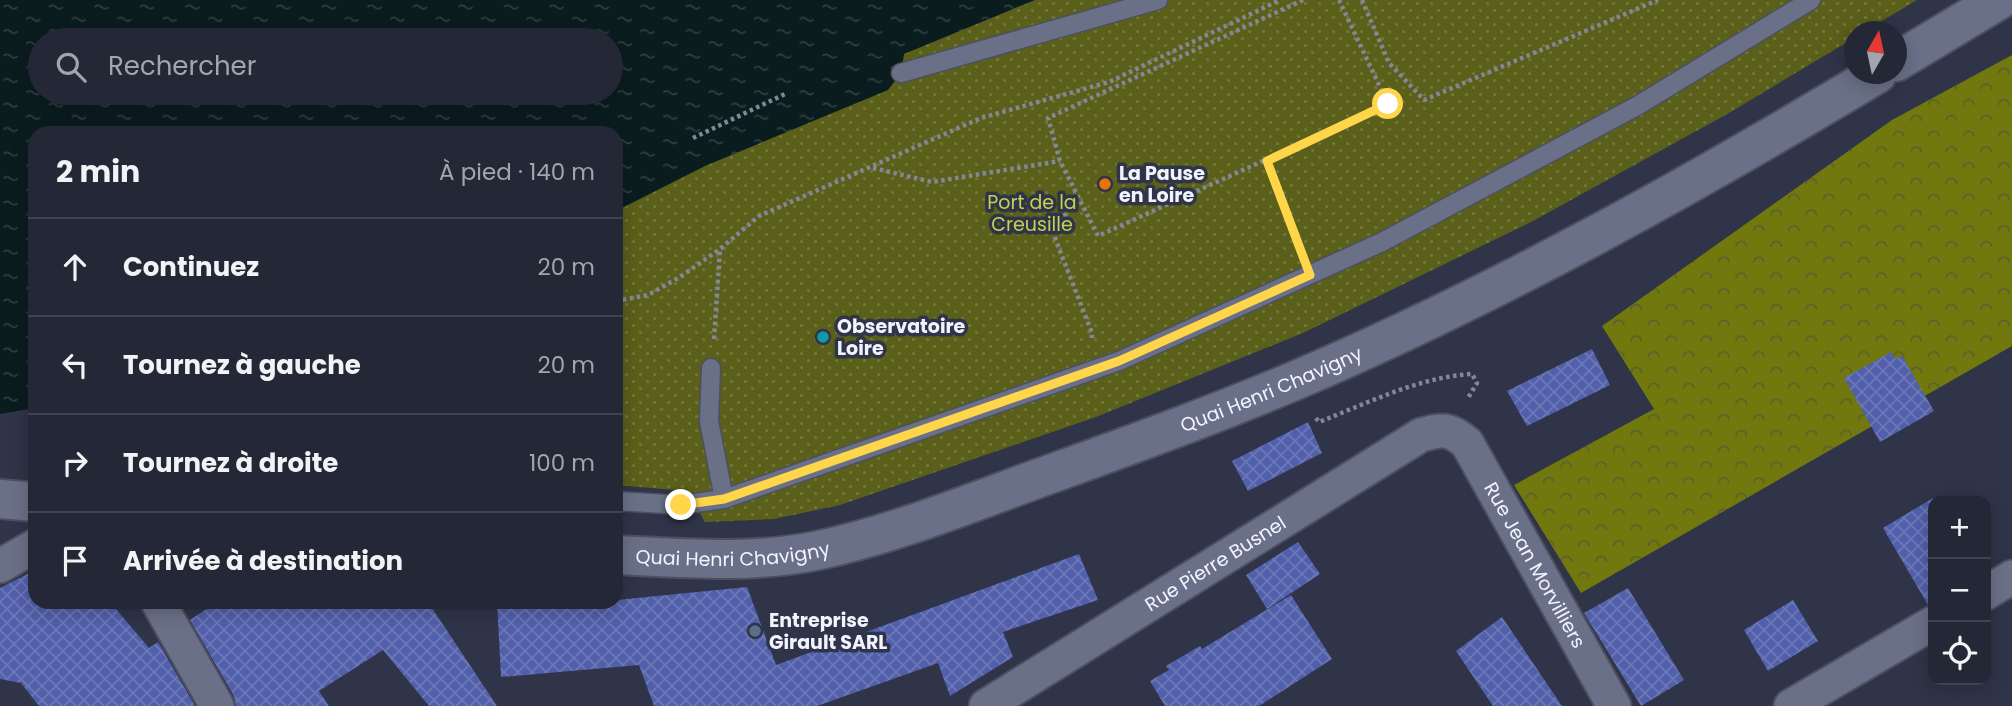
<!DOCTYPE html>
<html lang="fr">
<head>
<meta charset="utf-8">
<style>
  :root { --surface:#232736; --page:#2b2f3e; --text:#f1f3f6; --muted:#a3a5ad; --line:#404451 }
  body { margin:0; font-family:Poppins,sans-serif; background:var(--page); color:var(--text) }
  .controls { position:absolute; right:21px; bottom:21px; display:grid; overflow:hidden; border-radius:14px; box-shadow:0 4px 18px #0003 }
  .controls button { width:63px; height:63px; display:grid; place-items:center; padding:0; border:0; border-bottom:2px solid var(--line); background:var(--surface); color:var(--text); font:35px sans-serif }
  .compass { position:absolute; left:1844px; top:21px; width:63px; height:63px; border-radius:50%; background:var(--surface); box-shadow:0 4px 18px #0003; rotate:9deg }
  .stop { position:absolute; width:21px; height:21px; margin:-16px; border:5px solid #ffd54a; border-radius:50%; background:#fff }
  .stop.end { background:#ffd54a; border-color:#fff; box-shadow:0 2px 7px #0008 }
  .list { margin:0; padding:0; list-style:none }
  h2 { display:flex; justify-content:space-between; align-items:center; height:91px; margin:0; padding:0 28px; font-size:30px }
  h2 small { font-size:23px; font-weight:400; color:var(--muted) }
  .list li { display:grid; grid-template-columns:46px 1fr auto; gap:21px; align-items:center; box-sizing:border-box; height:98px; padding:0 28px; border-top:2px solid var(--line) }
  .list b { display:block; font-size:26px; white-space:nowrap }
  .list em { font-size:23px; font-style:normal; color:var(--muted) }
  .icon { flex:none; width:38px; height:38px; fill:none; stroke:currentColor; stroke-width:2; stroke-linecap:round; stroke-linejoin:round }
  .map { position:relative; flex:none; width:2012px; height:706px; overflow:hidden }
  .search { position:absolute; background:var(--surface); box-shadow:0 4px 18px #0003; left:28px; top:28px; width:595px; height:77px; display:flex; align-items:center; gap:18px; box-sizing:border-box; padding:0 24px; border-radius:38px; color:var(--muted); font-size:26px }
  .panel { position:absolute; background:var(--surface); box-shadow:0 4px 18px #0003; left:28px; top:126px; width:595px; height:483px; border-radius:21px }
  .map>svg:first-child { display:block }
</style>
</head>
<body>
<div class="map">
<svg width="2012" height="706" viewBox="0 0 2012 706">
  <defs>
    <pattern id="forest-crowns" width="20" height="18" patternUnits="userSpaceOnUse" patternTransform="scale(1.75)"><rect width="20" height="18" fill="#71780e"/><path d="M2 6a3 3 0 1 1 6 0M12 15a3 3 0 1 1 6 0" fill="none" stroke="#5c602d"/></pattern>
    <pattern id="park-dots" width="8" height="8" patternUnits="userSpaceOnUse" patternTransform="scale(1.75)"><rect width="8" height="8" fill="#5a5f1a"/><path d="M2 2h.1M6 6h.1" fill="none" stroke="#72773c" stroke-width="1.8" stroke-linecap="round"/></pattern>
    <pattern id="water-ripples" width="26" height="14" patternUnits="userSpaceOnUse" patternTransform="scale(1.75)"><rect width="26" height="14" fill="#0b1c1f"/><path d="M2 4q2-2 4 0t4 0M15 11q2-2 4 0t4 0" fill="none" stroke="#2f3e41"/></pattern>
    <pattern id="building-cross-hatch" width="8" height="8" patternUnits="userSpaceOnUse" patternTransform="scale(1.75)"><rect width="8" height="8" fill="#525faa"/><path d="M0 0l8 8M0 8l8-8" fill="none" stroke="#6b77b7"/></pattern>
  </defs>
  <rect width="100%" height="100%" fill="#2f3448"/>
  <!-- forest -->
  <path fill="url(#forest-crowns)" d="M2012,55V346L1581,593L1514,485L1654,409L1602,326L1892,120Z"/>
  <!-- park -->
  <path fill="url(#park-dots)" d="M907,0H1917L1865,31L1854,32V38L1729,113L1531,222L1303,333L1096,417L840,505L774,519L705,522L687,491L616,485V163Z"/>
  <!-- water -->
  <path fill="url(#water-ripples)" fill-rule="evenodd" d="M0,0H1035L904,54L901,73L888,90L705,166L616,211V133H35V408L0,414ZM40,40H611V93H40Z"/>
  <!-- building -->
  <g fill="url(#building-cross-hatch)">
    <path d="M1592,349L1610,385L1527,426L1507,391Z"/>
    <path d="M1891,352L1895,359L1902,356L1934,411L1880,442L1844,378Z"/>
    <path d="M1308,422L1322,453L1248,491L1232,461Z"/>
    <path d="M1933,498V604L1928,605L1883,528Z"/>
    <path d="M1298,542L1320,574L1267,609L1246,575Z"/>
    <path d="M1079,554L1098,600L1003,632L1013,657L950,696L938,663L817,706H654L639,665L501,677L497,602H557V606L747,587L776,665Z"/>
    <path d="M35,570V602H110L149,648L158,642L195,706H39L21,683L0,679V588Z"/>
    <path d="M1628,588L1684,680L1641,706L1584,613Z"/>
    <path d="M1291,595L1332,659L1259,706H1165L1150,681L1169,670L1166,666L1200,646L1202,649Z"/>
    <path d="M1793,600L1818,641L1768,671L1744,630Z"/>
    <path d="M217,602H428L497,706H429L383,650L319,691L329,706H236L234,696L190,620Z"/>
    <path d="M1502,617L1562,706H1493L1456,651Z"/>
  </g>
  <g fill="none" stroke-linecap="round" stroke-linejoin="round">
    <defs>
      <g id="lane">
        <path d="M901,73L1158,0"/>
        <path d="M711,368L709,421L724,499"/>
        <path d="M616,501L681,505L724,499L1119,361L1382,242L1637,106L1811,0"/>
      </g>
      <g id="street">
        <path d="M0,566L35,546"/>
        <path d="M1986,593L2012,577"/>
        <path d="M158,602L217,706"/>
        <path id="s1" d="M986,706L1421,435C1443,429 1449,428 1467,443L1614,706"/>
        <path d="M1791,706L1933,623"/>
      </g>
      <g id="secondary">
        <path d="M1896,62L1999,0"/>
        <path d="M0,499L35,502"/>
        <path id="s2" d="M616,555C682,558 749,564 815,551C897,534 977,500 1056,472C1136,443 1216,414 1294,381C1496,295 1689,187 1877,74"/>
      </g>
    </defs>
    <!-- lane casing -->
    <use href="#lane" stroke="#4c5060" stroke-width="21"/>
    <!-- street casing -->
    <use href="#street" stroke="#4c5060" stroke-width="37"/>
    <!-- secondary casing -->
    <use href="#secondary" stroke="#4c5060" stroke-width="42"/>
    <!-- path -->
    <g stroke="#838798" stroke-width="4.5" stroke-dasharray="3.5 3.5" stroke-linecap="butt">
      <path d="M1303,0L1048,118L1060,161L1098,236L1388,104L1339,0"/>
      <path d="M1362,0L1389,63L1424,100L1658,0"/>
      <path d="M693,138L785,94"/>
      <path d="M1267,161L1298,244"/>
      <path d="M873,168L932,182L1060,161"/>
      <path d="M1078,196L1053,233L1092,333V338"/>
      <path d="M616,301L648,295L680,277L720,249L759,216L981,118L1109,82L1280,0"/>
      <path d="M714,339L720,250"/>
      <path d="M1316,418L1319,422C1368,403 1419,377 1472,374L1477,383L1468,398"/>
    </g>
    <!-- lane -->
    <use href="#lane" stroke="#6a7087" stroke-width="18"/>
    <!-- street -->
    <use href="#street" stroke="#6a7087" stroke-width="33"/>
    <!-- secondary -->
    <use href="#secondary" stroke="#6a7087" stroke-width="38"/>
  </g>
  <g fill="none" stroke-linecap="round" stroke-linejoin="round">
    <!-- route -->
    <path stroke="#ffd54a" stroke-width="9" d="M681,505L724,499L1119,361L1310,275L1267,161L1388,104"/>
  </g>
  <!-- markers -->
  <circle fill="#e8710a" stroke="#2f3448" stroke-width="2.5" cx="1105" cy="184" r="7"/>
  <circle fill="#0f9aa8" stroke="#2f3448" stroke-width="2.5" cx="823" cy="337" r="7"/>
  <circle fill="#5c6f8a" stroke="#2f3448" stroke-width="2.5" cx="755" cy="631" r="7"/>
  <g text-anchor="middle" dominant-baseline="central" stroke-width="7" stroke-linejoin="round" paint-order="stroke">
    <!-- poi labels -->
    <g font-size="19" font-weight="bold" fill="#f1f4ff" stroke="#2f3448" text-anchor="start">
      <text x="1119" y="173">La Pause<tspan x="1119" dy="22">en Loire</tspan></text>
      <text x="837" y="326">Observatoire<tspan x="837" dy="22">Loire</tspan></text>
      <text x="769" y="620">Entreprise<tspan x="769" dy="22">Girault SARL</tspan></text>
    </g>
    <!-- park labels -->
    <g font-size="19" fill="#c6d153" stroke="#2f3448">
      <text x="1032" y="202">Port de la<tspan x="1032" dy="22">Creusille</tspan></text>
    </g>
    <!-- street labels -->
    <g font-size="19" fill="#f1f4ff" stroke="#2f3448">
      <text stroke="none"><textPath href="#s2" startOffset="684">Quai Henri Chavigny</textPath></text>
      <text stroke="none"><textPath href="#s2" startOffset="117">Quai Henri Chavigny</textPath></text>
      <text stroke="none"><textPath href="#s1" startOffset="270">Rue Pierre Busnel</textPath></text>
      <text stroke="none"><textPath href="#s1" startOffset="702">Rue Jean Morvilliers</textPath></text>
    </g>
  </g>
</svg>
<div class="controls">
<button>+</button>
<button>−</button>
<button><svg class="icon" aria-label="locate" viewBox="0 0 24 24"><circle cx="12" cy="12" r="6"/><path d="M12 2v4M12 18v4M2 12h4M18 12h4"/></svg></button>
</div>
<svg class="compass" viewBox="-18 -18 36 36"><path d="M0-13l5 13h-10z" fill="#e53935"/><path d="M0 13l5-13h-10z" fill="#a3a5ad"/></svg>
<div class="stop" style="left:1388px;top:104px"></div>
<div class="stop end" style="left:681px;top:505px"></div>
<div class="search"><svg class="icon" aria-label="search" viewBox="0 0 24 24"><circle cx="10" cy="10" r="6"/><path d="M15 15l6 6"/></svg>Rechercher</div>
<section class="panel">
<h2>2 min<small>À pied · 140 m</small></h2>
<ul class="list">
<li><svg class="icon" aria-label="ahead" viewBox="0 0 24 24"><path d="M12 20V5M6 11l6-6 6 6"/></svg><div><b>Continuez</b></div><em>20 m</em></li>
<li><svg class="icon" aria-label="left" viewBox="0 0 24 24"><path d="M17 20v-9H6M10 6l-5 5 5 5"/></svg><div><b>Tournez à gauche</b></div><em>20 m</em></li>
<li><svg class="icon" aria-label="right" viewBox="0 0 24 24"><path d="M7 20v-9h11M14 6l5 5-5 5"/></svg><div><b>Tournez à droite</b></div><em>100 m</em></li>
<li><svg class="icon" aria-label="arrive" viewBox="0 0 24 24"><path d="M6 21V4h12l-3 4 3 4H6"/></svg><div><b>Arrivée à destination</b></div></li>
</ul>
</section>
</div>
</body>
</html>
